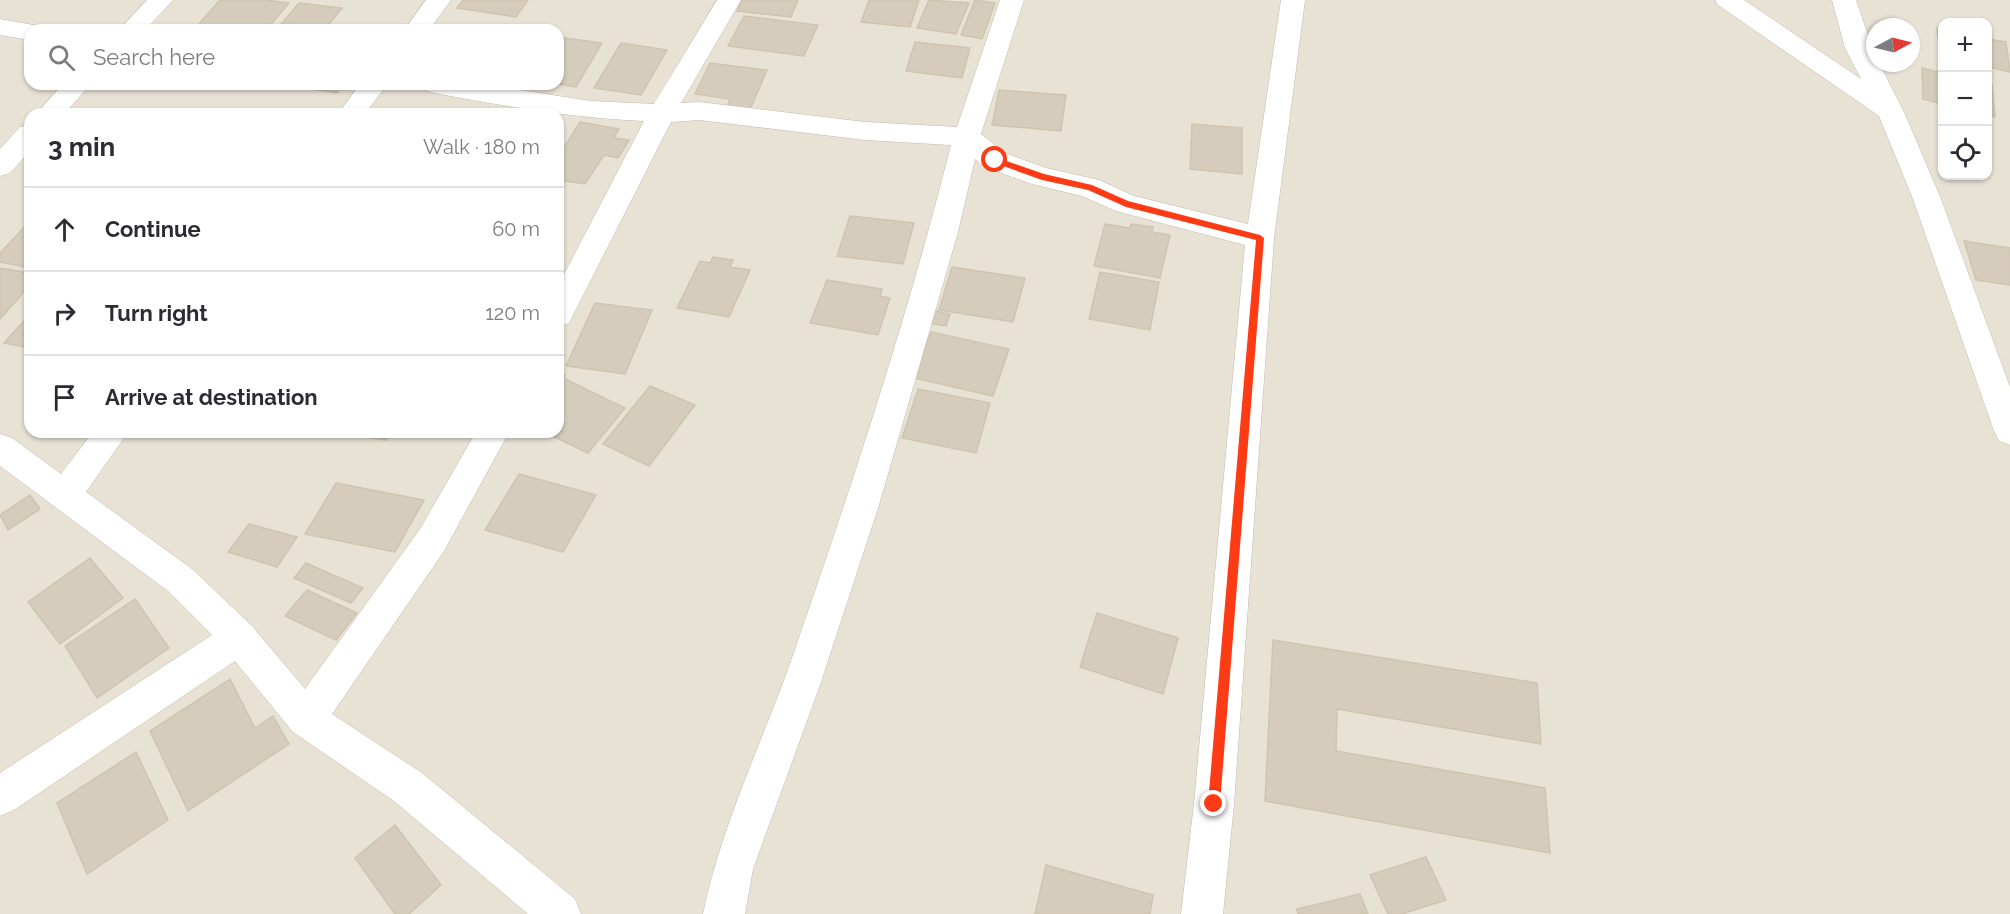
<!DOCTYPE html>
<html lang="en">
<head>
<meta charset="utf-8">
<style>
  :root { --surface:#fff; --page:#f7f7f7; --text:#2b2b33; --muted:#7c7c81; --line:#e1e1e2 }
  body { margin:0; font-family:Raleway,sans-serif; background:var(--page); color:var(--text) }
  .controls { position:absolute; right:18px; top:18px; display:grid; overflow:hidden; border-radius:12px; box-shadow:0 2px 4px #0004 }
  .controls button { width:54px; height:54px; display:grid; place-items:center; padding:0; border:0; border-bottom:2px solid var(--line); background:var(--surface); color:var(--text); font:30px sans-serif }
  .compass { position:absolute; left:1866px; top:18px; width:54px; height:54px; border-radius:50%; background:var(--surface); box-shadow:0 2px 4px #0004; rotate:83deg }
  .stop { position:absolute; width:18px; height:18px; margin:-14px; border:4px solid #fd3b15; border-radius:50%; background:#fff }
  .stop.end { background:#fd3b15; border-color:#fff; box-shadow:0 2px 6px #0008 }
  .list { margin:0; padding:0; list-style:none }
  h2 { display:flex; justify-content:space-between; align-items:center; height:78px; margin:0; padding:0 24px; font-size:26px }
  h2 small { font-size:20px; font-weight:400; color:var(--muted) }
  .list li { display:grid; grid-template-columns:39px 1fr auto; gap:18px; align-items:center; box-sizing:border-box; height:84px; padding:0 24px; border-top:2px solid var(--line) }
  .list b { display:block; font-size:22px; white-space:nowrap }
  .list em { font-size:20px; font-style:normal; color:var(--muted) }
  .icon { flex:none; width:33px; height:33px; fill:none; stroke:currentColor; stroke-width:2; stroke-linecap:round; stroke-linejoin:round }
  .map { position:relative; flex:none; width:2010px; height:914px; overflow:hidden }
  .search { position:absolute; background:var(--surface); box-shadow:0 2px 4px #0004; left:24px; top:24px; width:540px; height:66px; display:flex; align-items:center; gap:15px; box-sizing:border-box; padding:0 21px; border-radius:18px; color:var(--muted); font-size:22px }
  .panel { position:absolute; background:var(--surface); box-shadow:0 2px 4px #0004; left:24px; top:108px; width:540px; height:330px; border-radius:18px }
  .map>svg:first-child { display:block }
</style>
</head>
<body>
<div class="map">
<svg width="2010" height="914" viewBox="0 0 2010 914">
  <rect width="100%" height="100%" fill="#f4f0e7"/>
  <!-- residential -->
  <path fill="#e8e2d5" fill-rule="evenodd" d="M0,0H2010V914H0ZM1942,22H1988V176H1942ZM1875,27H1911V63H1875ZM30,30H558V84H30ZM30,114H558V432H30Z"/>
  <!-- building -->
  <g fill="#d5ccbc" stroke="#d0c4af" stroke-width="1.5">
    <path d="M220,0H265L289,3L266,30H228L197,26Z"/>
    <path d="M463,0H528L516,17L457,8Z"/>
    <path d="M742,0H798L791,17L737,11Z"/>
    <path d="M869,0H919L910,27L861,22Z"/>
    <path d="M929,0L969,3L956,34L917,28Z"/>
    <path d="M975,0L995,3L982,39L961,35Z"/>
    <path d="M299,3L342,8L324,30H276Z"/>
    <path d="M744,16L818,25L804,56L728,46Z"/>
    <path d="M1937,28L1942,29V58H1941Z"/>
    <path d="M558,37L602,43L576,87L558,84Z"/>
    <path d="M1988,39L2006,42L2010,72L1988,67Z"/>
    <path d="M915,42L970,48L962,78L906,71Z"/>
    <path d="M621,43L667,50L641,95L594,88Z"/>
    <path d="M710,63L767,70L749,112L726,110L730,99L695,94Z"/>
    <path d="M1922,68L1942,73V104L1923,99Z"/>
    <path d="M280,84H344L337,93Z"/>
    <path d="M1988,84L1992,85L1995,117L1988,115Z"/>
    <path d="M999,90L1066,95L1061,131L992,125Z"/>
    <path d="M580,122L619,129L614,138L629,140L618,158L604,155L585,184L558,180V157Z"/>
    <path d="M1192,124L1242,128V174L1190,169Z"/>
    <path d="M850,216L914,223L903,264L837,256Z"/>
    <path d="M29,222L30,268L0,262V253Z"/>
    <path d="M1105,224L1130,228L1131,224L1153,227L1152,232L1170,235L1160,278L1094,266Z"/>
    <path d="M1964,241L2010,248V285L1976,280Z"/>
    <path d="M713,257L733,260L730,267L750,270L729,317L677,308L700,261L710,263Z"/>
    <path d="M952,267L1025,278L1013,322L939,310Z"/>
    <path d="M0,268L30,273V285L0,319Z"/>
    <path d="M1100,272L1159,282L1150,330L1089,319Z"/>
    <path d="M827,280L882,289L880,296L890,298L878,335L810,323Z"/>
    <path d="M595,303L652,310L625,374L566,366Z"/>
    <path d="M930,310L950,314L946,326L926,323Z"/>
    <path d="M30,314V348L4,343Z"/>
    <path d="M931,332L1009,349L993,396L914,378Z"/>
    <path d="M558,372L565,375L563,378L625,408L588,453L544,432H558Z"/>
    <path d="M650,386L695,405L649,466L603,444Z"/>
    <path d="M918,389L990,403L976,453L902,438Z"/>
    <path d="M329,432H390L386,440Z"/>
    <path d="M519,474L596,495L563,552L485,530Z"/>
    <path d="M336,483L424,500L395,552L305,534Z"/>
    <path d="M30,495L40,509L8,530L0,515Z"/>
    <path d="M249,524L297,537L277,567L228,552Z"/>
    <path d="M90,558L123,598L60,644L28,602Z"/>
    <path d="M306,563L363,588L351,603L294,578Z"/>
    <path d="M307,590L357,613L336,640L285,616Z"/>
    <path d="M135,599L169,648L97,698L65,646Z"/>
    <path d="M1097,613L1178,638L1163,694L1080,667Z"/>
    <path d="M1273,640L1537,683L1541,744L1337,709L1336,751L1545,788L1550,853L1265,801Z"/>
    <path d="M230,679L255,728L273,716L289,744L188,811L150,731Z"/>
    <path d="M136,752L168,820L87,874L57,803Z"/>
    <path d="M395,825L441,885L409,914H395L355,858Z"/>
    <path d="M1426,857L1446,900L1402,914H1388L1370,875Z"/>
    <path d="M1046,865L1153,895L1150,914H1035Z"/>
    <path d="M1360,894L1368,914H1298L1297,909Z"/>
  </g>
  <g fill="none" stroke-linecap="round" stroke-linejoin="round">
    <defs>
      <g id="minor">
        <path d="M147,0H173L145,30H119Z"/>
        <path d="M426,0H451L429,30H404Z"/>
        <path d="M717,0H741L681,103L699,102L865,122L957,127L1000,0H1024L981,134L1005,153L1046,168L1099,180L1134,196L1248,224L1281,0H1305L1274,238L1234,804L1223,914H1181L1194,804L1245,245L1116,211L1082,196L1032,184L985,167L975,159L958,232L879,505L820,685L753,869L745,914H703C721,827 761,745 791,661C850,491 907,320 951,145L865,140L699,120L671,122L569,323L558,327V286L644,121C573,118 505,106 434,93L425,90L421,84H480L591,101L654,104Z"/>
        <path d="M1715,0H1744L1861,79L1845,48L1832,0H1856L1875,56V63H1879L1904,112L1941,199L2010,387V445L1999,441L1994,431L1913,199L1879,116L1718,5Z"/>
        <path d="M0,19L39,26L41,30H30V40L0,35Z"/>
        <path d="M63,84H91L64,114H36Z"/>
        <path d="M360,84H387L365,114H338Z"/>
        <path d="M30,125V151L10,173L0,176V149L20,127Z"/>
        <path d="M93,432H128L86,492L192,569L252,626L305,689L420,529L476,432H509L444,551L332,714L422,773L575,899L581,914H528L394,801L293,732L235,661L14,810L0,816V773L212,635L168,591L0,466V434L12,438L61,474Z"/>
      </g>
    </defs>
    <!-- minor casing -->
    <use href="#minor" stroke="#c2bbac" stroke-width="1"/>
    <!-- minor -->
    <use href="#minor" fill="#fff" fill-rule="evenodd"/>
  </g>
  <!-- route -->
  <path fill="#fd3b15" d="M995,157L1044,174L1092,185L1128,201L1260,235L1264,238L1220,804L1214,810L1208,804L1256,240L1126,207L1088,190L1042,180L992,162V158Z"/>
</svg>
<div class="controls">
<button>+</button>
<button>−</button>
<button><svg class="icon" aria-label="locate" viewBox="0 0 24 24"><circle cx="12" cy="12" r="6"/><path d="M12 2v4M12 18v4M2 12h4M18 12h4"/></svg></button>
</div>
<svg class="compass" viewBox="-18 -18 36 36"><path d="M0-13l5 13h-10z" fill="#e53935"/><path d="M0 13l5-13h-10z" fill="#7c7c81"/></svg>
<div class="stop" style="left:995px;top:160px"></div>
<div class="stop end" style="left:1214px;top:804px"></div>
<div class="search"><svg class="icon" aria-label="search" viewBox="0 0 24 24"><circle cx="10" cy="10" r="6"/><path d="M15 15l6 6"/></svg>Search here</div>
<section class="panel">
<h2>3 min<small>Walk · 180 m</small></h2>
<ul class="list">
<li><svg class="icon" aria-label="ahead" viewBox="0 0 24 24"><path d="M12 20V5M6 11l6-6 6 6"/></svg><div><b>Continue</b></div><em>60 m</em></li>
<li><svg class="icon" aria-label="right" viewBox="0 0 24 24"><path d="M7 20v-9h11M14 6l5 5-5 5"/></svg><div><b>Turn right</b></div><em>120 m</em></li>
<li><svg class="icon" aria-label="arrive" viewBox="0 0 24 24"><path d="M6 21V4h12l-3 4 3 4H6"/></svg><div><b>Arrive at destination</b></div></li>
</ul>
</section>
</div>
</body>
</html>
